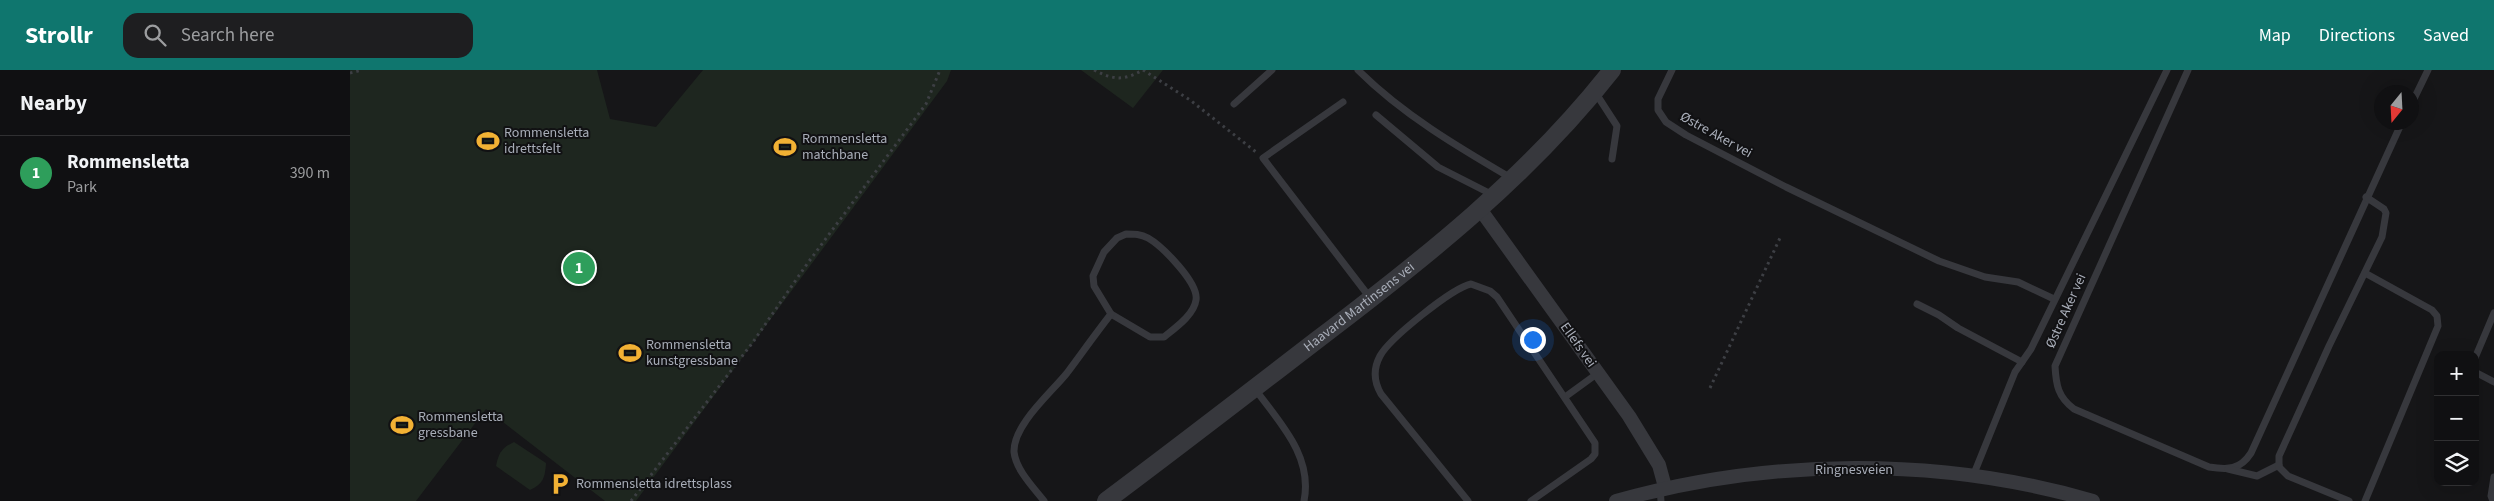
<!DOCTYPE html>
<html lang="en">
<head>
<meta charset="utf-8">
<style>
  :root { --surface:#101012; --page:#1e1e20; --text:#f1f3f6; --muted:#9c9d9f; --line:#303032; --accent:#0f766e }
  body { margin:0; font-family:"Source Sans 3",sans-serif; background:var(--page); color:var(--text) }
  .controls { position:absolute; right:15px; bottom:15px; display:grid; overflow:hidden; border-radius:10px; box-shadow:0 5px 20px #0002 }
  .controls button { width:45px; height:45px; display:grid; place-items:center; padding:0; border:0; border-bottom:1px solid var(--line); background:var(--surface); color:var(--text); font:25px sans-serif }
  .compass { position:absolute; left:2024px; top:15px; width:45px; height:45px; border-radius:50%; background:var(--surface); box-shadow:0 5px 20px #0002; rotate:198deg }
  .you { position:absolute; left:1182px; top:269px; width:18px; height:18px; margin:-12px; border:4px solid #fff; border-radius:50%; background:#1a73e8; box-shadow:0 0 0 8px #1a73e833 }
  .badge { display:grid; place-items:center; width:32px; height:32px; border-radius:50%; background:var(--accent); color:#fff; font-size:16px; font-weight:700 }
  .pin { position:absolute; translate:-50% -50%; border:2px solid #fff; box-shadow:0 1px 5px #0006 }
  .list { margin:0; padding:0; list-style:none }
  h2 { display:flex; justify-content:space-between; align-items:center; height:65px; margin:0; padding:0 20px; font-size:21px }
  h2 small { font-size:16px; font-weight:400; color:var(--muted) }
  .list li { display:grid; grid-template-columns:32px 1fr auto; gap:15px; align-items:center; box-sizing:border-box; height:75px; padding:0 20px; border-top:1px solid var(--line) }
  .list b { display:block; font-size:19px; white-space:nowrap }
  .list p { margin:0; font-size:16px; white-space:nowrap; color:var(--muted) }
  .list em { font-size:16px; font-style:normal; color:var(--muted) }
  .icon { flex:none; width:28px; height:28px; fill:none; stroke:currentColor; stroke-width:2; stroke-linecap:round; stroke-linejoin:round }
  .map { position:relative; flex:none; width:2144px; height:431px; overflow:hidden }
  header { display:flex; align-items:center; gap:30px; box-sizing:border-box; height:70px; padding:0 25px; background:var(--accent); color:#fff }
  header strong { font-size:24px }
  nav { display:flex; gap:28px; margin-inline-start:auto; font-size:18px }
  .search { width:350px; height:45px; background:var(--page); display:flex; align-items:center; gap:12px; box-sizing:border-box; padding:0 18px; border-radius:15px; color:var(--muted); font-size:19px }
  main { display:flex }
  aside { flex:1; background:var(--surface) }
  .map>svg:first-child { display:block }
</style>
</head>
<body>
<header>
<strong>Strollr</strong>
<div class="search"><svg class="icon" aria-label="search" viewBox="0 0 24 24"><circle cx="10" cy="10" r="6"/><path d="M15 15l6 6"/></svg>Search here</div>
<nav><a>Map</a><a>Directions</a><a>Saved</a></nav>
</header>
<main>
<aside>
<h2>Nearby<small></small></h2>
<ul class="list">
<li><span class="badge" style="background:#2e9e5b">1</span><div><b>Rommensletta</b><p>Park</p></div><em>390 m</em></li>
</ul>
</aside>
<div class="map">
<svg width="2144" height="431" viewBox="0 0 2144 431">
  <rect width="100%" height="100%" fill="#161618"/>
  <!-- green -->
  <g fill="#1e261f">
    <path d="M0,0H247L260,49L306,57L353,0H601L597,11L286,431H255L136,339L66,431H0Z"/>
    <path d="M731,0H813L783,38Z"/>
    <path d="M164,372L196,393C195,408 193,414 180,420L146,396C149,382 152,378 164,372Z"/>
  </g>
  <g fill="none" stroke-linecap="round" stroke-linejoin="round">
    <!-- path -->
    <g stroke="#3d3f44" stroke-width="3" stroke-dasharray="2.5 4" stroke-linecap="butt">
      <path d="M744,0C764,10 773,11 793,0"/>
      <path d="M793,0L840,30L906,82"/>
      <path d="M0,3L12,0"/>
      <path d="M1360,318L1430,168"/>
      <path d="M281,431L403,272L457,194L576,34L590,0"/>
    </g>
    <!-- service -->
    <g stroke="#37383d" stroke-width="7">
      <path d="M1008,0C1052,44 1108,77 1161,108"/>
      <path d="M1322,0L1308,29V40L1316,52L1336,65L1436,117L1589,191L1635,207L1668,212L1704,229"/>
      <path d="M1838,0L1705,296C1706,315 1708,327 1724,339L1859,397C1878,400 1890,400 1901,383L2052,52"/>
      <path d="M1245,22L1267,56L1262,89"/>
      <path d="M993,32L913,88L1021,229"/>
      <path d="M2062,33L2078,0"/>
      <path d="M884,34L922,0"/>
      <path d="M1026,45L1088,97L1143,125"/>
      <path d="M776,164C784,164 791,164 798,168C812,176 849,213 846,230C844,245 825,258 814,267H800L761,244L744,216L743,206L754,182L767,168Z"/>
      <path d="M2015,203L2082,240L2087,246L2088,256L2015,431"/>
      <path d="M1567,234L1589,245L1608,258L1672,292"/>
      <path d="M2125,288L2144,243"/>
      <path d="M2125,302L2144,312"/>
      <path d="M905,319C930,353 963,386 954,431"/>
      <path d="M1215,327L1248,303"/>
      <path d="M1878,399L1907,406L1929,395"/>
      <path d="M1623,406L1665,302L1681,279L1817,0"/>
      <path d="M1310,419L1311,431"/>
      <path d="M694,431C683,417 666,400 664,382C663,355 701,323 717,303C732,283 746,263 761,244"/>
      <path d="M1118,431L1031,324C1024,312 1023,299 1030,286C1039,269 1102,218 1121,214L1140,221L1147,227L1245,373V384L1241,389L1181,431"/>
      <path d="M1999,431L1938,406L1929,397V386L1979,276L2032,167L2036,143L2034,139L2016,127"/>
      <path d="M2143,431L2141,426L2144,407"/>
    </g>
    <!-- minor -->
    <g stroke="#37383d" stroke-width="14">
      <path d="M1130,139L1279,346L1309,395L1315,417"/>
      <path d="M1266,431C1419,388 1589,386 1743,431"/>
    </g>
    <!-- tertiary -->
    <path stroke="#37383d" stroke-width="18" id="s1" d="M756,431C827,378 897,324 967,270C1074,189 1179,106 1262,0"/>
  </g>
  <!-- icons -->
  <defs>
    <symbol id="stadium-bare" viewBox="-9 -9 18 18"><path d="M0-5a6.5 5 0 1 0 0 10a6.5 5 0 1 0 0-10ZM-3.5-1.8h7v3.6h-7Z" fill="#f2b134" stroke="#111113" stroke-width="2.5" paint-order="stroke"/></symbol>
    <symbol id="parking-bare" viewBox="-9 -9 18 18"><path d="M-3.5-5.5H1a3.5 3.5 0 0 1 0 7H-1V5.5H-3.5ZM-1-3.4V-.6H.8a1.4 1.4 0 0 0 0-2.8Z" fill="#f2b134" stroke="#111113" stroke-width="2.5" paint-order="stroke"/></symbol>
  </defs>
  <g fill-rule="evenodd">
    <use href="#stadium-bare" x="122" y="55" width="32" height="32"/>
    <use href="#stadium-bare" x="419" y="61" width="32" height="32"/>
    <use href="#stadium-bare" x="264" y="267" width="32" height="32"/>
    <use href="#stadium-bare" x="36" y="339" width="32" height="32"/>
    <use href="#parking-bare" x="194" y="398" width="32" height="32"/>
  </g>
  <g text-anchor="middle" dominant-baseline="central" stroke-width="4" stroke-linejoin="round" paint-order="stroke">
    <!-- poi labels -->
    <g font-size="14" fill="#a8adb8" stroke="#111113" text-anchor="start">
      <text x="154" y="63">Rommensletta<tspan x="154" dy="16">idrettsfelt</tspan></text>
      <text x="452" y="69">Rommensletta<tspan x="452" dy="16">matchbane</tspan></text>
      <text x="296" y="275">Rommensletta<tspan x="296" dy="16">kunstgressbane</tspan></text>
      <text x="68" y="347">Rommensletta<tspan x="68" dy="16">gressbane</tspan></text>
      <text x="226" y="414">Rommensletta idrettsplass</text>
    </g>
    <!-- street labels -->
    <g font-size="14" fill="#a8adb8" stroke="#111113">
      <text transform="translate(1366 65) rotate(29)">Østre Aker vei</text>
      <text stroke="none"><textPath href="#s1" startOffset="319">Haavard Martinsens vei</textPath></text>
      <text transform="translate(1716 241) rotate(-66)">Østre Aker vei</text>
      <text transform="translate(1228 275) rotate(55)">Ellefs vei</text>
      <text x="1504" y="400">Ringnesveien</text>
    </g>
  </g>
</svg>
<div class="controls">
<button>+</button>
<button>−</button>
<button><svg class="icon" aria-label="layers" viewBox="0 0 24 24"><path d="M12 4l9 5-9 5-9-5zM3 14l9 5 9-5"/></svg></button>
</div>
<svg class="compass" viewBox="-18 -18 36 36"><path d="M0-13l5 13h-10z" fill="#e53935"/><path d="M0 13l5-13h-10z" fill="#9c9d9f"/></svg>
<div class="you"></div>
<div class="pin badge" style="left:229px;top:198px;background:#2e9e5b">1</div>
</div>
</main>
</body>
</html>
